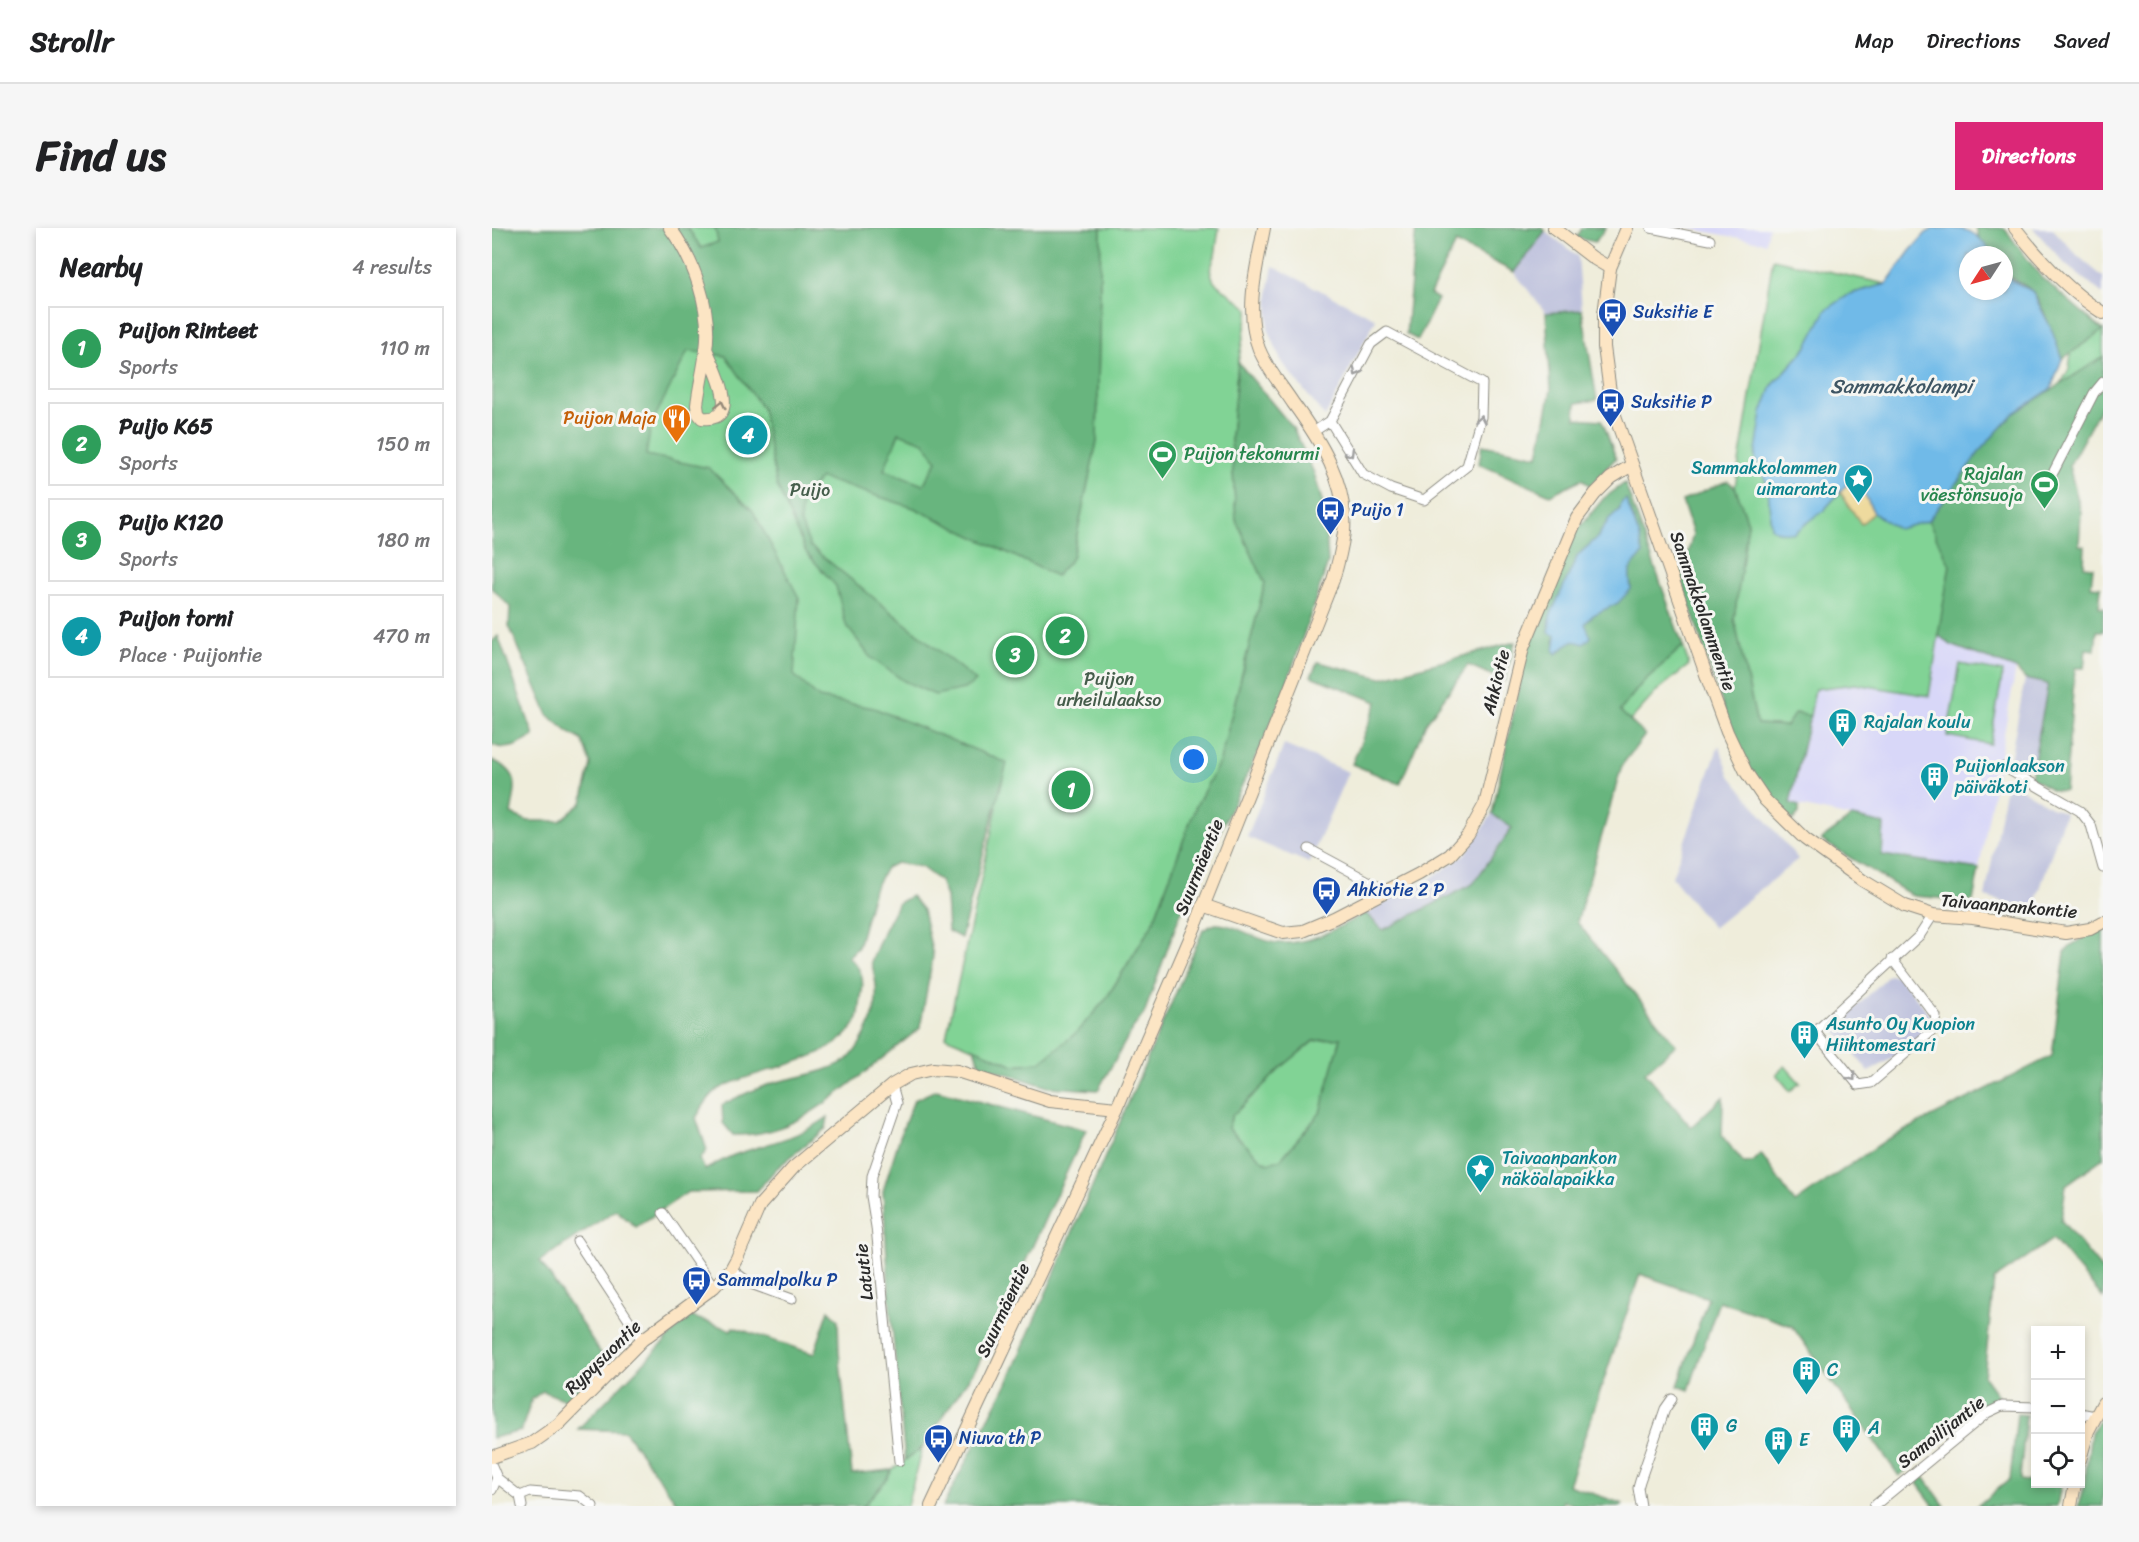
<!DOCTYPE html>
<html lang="en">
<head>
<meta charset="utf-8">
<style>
  :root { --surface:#fff; --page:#f6f6f6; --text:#202124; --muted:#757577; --line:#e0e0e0; --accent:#db2777 }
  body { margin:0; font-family:Sriracha,sans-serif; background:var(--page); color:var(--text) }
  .controls { position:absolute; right:18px; bottom:18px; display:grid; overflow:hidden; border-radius:0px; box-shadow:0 3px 9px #0003 }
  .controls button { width:54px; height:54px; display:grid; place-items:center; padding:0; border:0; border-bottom:2px solid var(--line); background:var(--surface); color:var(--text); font:30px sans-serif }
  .compass { position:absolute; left:1467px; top:18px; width:54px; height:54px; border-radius:50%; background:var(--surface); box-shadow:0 3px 9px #0003; rotate:234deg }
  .you { position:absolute; left:702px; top:532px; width:21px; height:21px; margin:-15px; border:4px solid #fff; border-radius:50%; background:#1a73e8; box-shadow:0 0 0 9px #1a73e833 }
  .badge { display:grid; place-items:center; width:39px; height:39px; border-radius:50%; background:var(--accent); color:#fff; font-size:20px; font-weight:700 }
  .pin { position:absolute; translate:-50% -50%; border:3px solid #fff; box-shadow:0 2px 6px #0006 }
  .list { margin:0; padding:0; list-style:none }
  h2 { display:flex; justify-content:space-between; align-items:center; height:78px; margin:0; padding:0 24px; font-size:26px }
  h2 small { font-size:20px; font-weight:400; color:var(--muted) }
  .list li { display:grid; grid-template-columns:39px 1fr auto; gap:18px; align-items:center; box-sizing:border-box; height:84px; margin:0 12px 12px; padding:0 12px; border:2px solid var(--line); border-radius:0px }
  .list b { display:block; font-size:22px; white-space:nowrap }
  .list p { margin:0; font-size:20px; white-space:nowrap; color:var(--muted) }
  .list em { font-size:20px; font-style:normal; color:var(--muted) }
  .icon { flex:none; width:33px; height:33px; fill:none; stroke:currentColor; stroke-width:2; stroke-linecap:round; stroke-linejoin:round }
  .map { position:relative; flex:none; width:1611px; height:1278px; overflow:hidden; border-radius:0px }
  header { display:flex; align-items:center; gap:36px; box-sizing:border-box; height:84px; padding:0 30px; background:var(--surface); border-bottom:2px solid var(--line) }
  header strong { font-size:28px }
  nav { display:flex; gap:33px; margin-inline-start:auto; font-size:21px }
  .intro { display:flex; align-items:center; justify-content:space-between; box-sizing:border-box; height:144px; padding:0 36px }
  h1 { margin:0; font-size:42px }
  .button { padding:15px 27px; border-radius:0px; background:var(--accent); color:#fff; font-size:21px; font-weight:700 }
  main { display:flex; gap:36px; padding:0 36px }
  aside { flex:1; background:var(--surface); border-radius:0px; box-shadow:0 3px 9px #0003 }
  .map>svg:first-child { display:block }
</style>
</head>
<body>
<header>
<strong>Strollr</strong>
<nav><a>Map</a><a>Directions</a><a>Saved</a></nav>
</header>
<div class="intro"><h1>Find us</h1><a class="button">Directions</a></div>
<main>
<aside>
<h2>Nearby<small>4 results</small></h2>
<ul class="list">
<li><span class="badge" style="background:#2e9e5b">1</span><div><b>Puijon Rinteet</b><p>Sports</p></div><em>110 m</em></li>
<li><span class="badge" style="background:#2e9e5b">2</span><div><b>Puijo K65</b><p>Sports</p></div><em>150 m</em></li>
<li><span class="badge" style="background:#2e9e5b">3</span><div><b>Puijo K120</b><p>Sports</p></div><em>180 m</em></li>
<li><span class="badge" style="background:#0f9aa8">4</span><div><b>Puijon torni</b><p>Place · Puijontie</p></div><em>470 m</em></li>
</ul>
</aside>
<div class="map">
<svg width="1611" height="1278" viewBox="0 0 1611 1278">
  <rect width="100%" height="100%" fill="#f6f6f2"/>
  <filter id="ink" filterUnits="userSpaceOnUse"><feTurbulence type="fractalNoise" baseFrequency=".0167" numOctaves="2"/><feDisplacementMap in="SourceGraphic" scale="12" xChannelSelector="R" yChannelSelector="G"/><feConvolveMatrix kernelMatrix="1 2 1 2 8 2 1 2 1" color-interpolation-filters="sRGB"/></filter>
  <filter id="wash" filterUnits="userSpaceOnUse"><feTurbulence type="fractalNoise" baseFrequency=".008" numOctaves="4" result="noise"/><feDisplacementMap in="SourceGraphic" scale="24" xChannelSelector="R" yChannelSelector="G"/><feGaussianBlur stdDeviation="1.35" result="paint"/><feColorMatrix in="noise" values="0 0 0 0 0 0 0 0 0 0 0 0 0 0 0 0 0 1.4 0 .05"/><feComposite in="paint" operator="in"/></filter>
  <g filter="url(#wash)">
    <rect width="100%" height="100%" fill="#efeddb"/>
    <!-- built -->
    <g fill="#d8d7f8">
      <path d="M1195,0H1277L1274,15Z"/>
      <path d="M1446,407L1459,417L1524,441L1487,641L1390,627L1392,596L1298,576L1323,461L1363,456L1437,467Z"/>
    </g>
    <!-- industrial -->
    <g fill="#bfc2dd">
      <path d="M1541,0H1560L1586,28L1611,49V66L1574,37Z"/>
      <path d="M1053,3L1086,28L1090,82L1054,85L1022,44Z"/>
      <path d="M781,38L884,91L833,189L789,133L776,100L777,60Z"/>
      <path d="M1533,451L1556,456L1542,536L1518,532Z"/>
      <path d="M792,517L856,544L817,635L755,609Z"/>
      <path d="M1227,517L1238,548L1306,631L1221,700L1180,649Z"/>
      <path d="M1515,552L1559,579L1573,585L1541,682L1493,669Z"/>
      <path d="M1000,586L1020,600L981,656L891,702L873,685L932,655L973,627Z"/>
      <path d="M1397,747L1406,748L1438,786L1432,811L1377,844L1342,801Z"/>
    </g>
    <!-- green -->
    <g fill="#81d395" stroke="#567f60" stroke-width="1.5">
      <path d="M0,0H599L571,340L580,330L605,213L609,0H727L723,28L718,42L722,54L757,81L746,134L739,209L744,292L773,355L728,533L704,578L661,695L614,771L584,805L548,834L522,837L454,809L505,579L105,626L119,507Z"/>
      <path d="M1281,31L1394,56L1358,66L1335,82L1314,120L1280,158L1263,229L1276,258L1279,300L1332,282L1358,252L1436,293L1565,163L1577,141L1579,125L1611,102V176L1548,273L1458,337L1437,468L1363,456L1323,461L1318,488L1303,485L1295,498L1265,496L1242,391L1256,295L1243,259Z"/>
      <path d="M1191,418L1197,437L1166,462L1138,493L1128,483L1150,455Z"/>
      <path d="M1468,436L1511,444L1498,516L1455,508Z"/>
      <path d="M849,810L828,885L789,931L778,935L771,933L736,900L740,888L791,838L822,813Z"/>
      <path d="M1293,838L1308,855L1298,863L1284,846Z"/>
      <path d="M430,1220L415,1278H371L394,1252L400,1242Z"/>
    </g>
    <!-- forest -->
    <g fill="#68b57e" stroke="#4a7054" stroke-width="1.5" fill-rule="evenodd">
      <path d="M0,0H196L209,20L226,14L223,0H609L605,213L580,330L564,348L422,280L329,250L310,268L308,293L318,318L484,453L472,461L443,467L412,453L378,429L354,397L344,358L314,324L285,258L270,180L234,128L196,123L159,197L154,227L217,240L261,283L307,370L302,447L327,470L382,480L515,535L469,710L456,703L454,669L448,653L429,639L404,635L394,640L382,661L366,719L356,729C370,740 373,752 369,769C368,776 368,786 365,792C345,835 265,839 227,861C217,867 210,880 204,890L215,922L208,931L213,942C222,937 232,931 242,927C276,915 305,911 336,889L334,900L284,941L265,963L196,964L144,999L124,982L48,1033L116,1136L78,1174L51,1163L40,1171L29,1203L0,1210V532C31,545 23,560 19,586L36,593H68L90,575L99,536L90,512L76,504L56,487L17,398L18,379L0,360ZM407,205L432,214L445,233L431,257L392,242Z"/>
      <path d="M924,0H1049L1053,3L1022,44L964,15L938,66L946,71L926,112L914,106Z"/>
      <path d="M1090,0H1114L1103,14L1085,10Z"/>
      <path d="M1484,0H1512L1549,49L1611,102L1570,131C1565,117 1549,70 1539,62C1530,54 1520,53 1512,43V27H1499L1487,10Z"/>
      <path d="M1090,82L1105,172L1084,175L1083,190L1110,192L1124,230L1098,258L1090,251L1058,267L987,236L990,217L1046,228L1059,162L1054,85Z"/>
      <path d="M1611,129V175L1577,238L1589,284L1587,317L1593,318L1592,338L1601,339L1599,358L1609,359L1607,379H1611V403H1605L1603,422L1594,421L1592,440H1583L1573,563L1560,562L1539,549L1556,456L1533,451L1524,441L1459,417L1446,407L1458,337L1436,293L1491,219L1521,186Z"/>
      <path d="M746,134L801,200L822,245L833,283L836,335L792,464L774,507L687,689L652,786L641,800L606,862L556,859L488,837L482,820L522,837L548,834L584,805L614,771L661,695L704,578L728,533L773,355L744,292L739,209Z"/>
      <path d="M1236,253L1243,259L1256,295L1242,391L1265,496L1294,498L1303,485L1318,488L1298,575L1307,578V585L1301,592L1294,588L1266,555L1242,511L1183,333L1195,328L1201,306L1190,273C1206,267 1219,259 1236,253Z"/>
      <path d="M1133,255L1191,418L1150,455L1128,483L1153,507L1130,537L1085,694L1184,817L1153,844L1199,899L1231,869L1230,908L1252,935L1261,934L1269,926L1303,975L1394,912L1560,828L1573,724L1581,716L1611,698V930L1574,957L1569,992L1611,1043V1070L1561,1011L1502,1052L1492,1149L1506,1168L1407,1248L1300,1098L1227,1073L1197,1162L1186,1158L1216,1070L1148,1046L1076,1257L1131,1276L1130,1278H1085L1071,1273L1069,1278H451L516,1153L711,702C715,700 720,697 724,696C743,695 766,714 786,715C818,717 846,700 873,685L891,702L981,656L1020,600L1000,586L1036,415L1080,308L1112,270ZM1134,271C1138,280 1149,309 1148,318C1146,337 1133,338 1139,358L1126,375L1101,387L1093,396L1095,402L1084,413L1077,414L1068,424L1062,414L1064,408L1062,406L1065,374L1086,327L1105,310L1117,291L1126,283ZM849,810L828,885L789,931L778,935L771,933L736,900L740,888L791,838L821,813Z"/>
      <path d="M6,408L42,508C27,517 17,524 0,517V414Z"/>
      <path d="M1023,414L1013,453L976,437L934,495L908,556L860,536L885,474L819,448L826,434L889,450Z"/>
      <path d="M1360,589L1392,596L1390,627L1487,641L1481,673L1421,668L1329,612Z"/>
      <path d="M419,668L431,682L441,728L428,800C408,816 388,832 367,849C329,879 293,909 241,907L231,895L230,877C247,868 263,861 281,855C303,849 343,844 359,828C367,819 373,807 378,796C387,775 386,755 379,734L391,704L406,675Z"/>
      <path d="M444,862L594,902L486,1137L430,1220L413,1232L398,1078L391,963L409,905L422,872Z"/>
      <path d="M337,1082L346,1091L347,1124L360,1246L400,1242L394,1252L371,1278H187L133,1203L86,1201L198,1088L239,1102L241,1099L322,1126Z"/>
      <path d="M1525,1186L1534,1187L1528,1252L1543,1254L1544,1256H1569L1565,1278H1485L1518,1251Z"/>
      <path d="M1611,1188V1278H1586L1592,1258L1599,1204Z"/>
      <path d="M1432,1249L1453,1278H1442L1425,1255Z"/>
    </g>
    <!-- sand -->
    <path fill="#eeda9e" stroke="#8c8264" stroke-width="1.5" d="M1358,252L1368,257L1382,285L1369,296L1348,264Z"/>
    <!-- water -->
    <g fill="#6fbae8" stroke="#4d728a" stroke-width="1.5">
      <path d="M1443,0C1475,0 1483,0 1501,27H1476V63H1512V43L1519,52L1540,63L1559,100L1570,131L1559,161L1521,186L1491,219L1436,293L1406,301L1382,285L1368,257L1359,252L1332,282L1302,305L1288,304L1279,300L1276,258L1263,229L1270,185L1280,158L1314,120L1334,82L1358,66L1394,56L1418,23L1434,5Z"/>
      <path d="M1134,271L1148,310L1151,326C1137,343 1136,338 1139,361L1126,375L1101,387L1093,396L1099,409L1092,416C1074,409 1077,418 1064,426L1062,423L1064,408L1057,405L1058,388L1086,327L1105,310L1117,291L1128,281L1129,275Z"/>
    </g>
  </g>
  <g filter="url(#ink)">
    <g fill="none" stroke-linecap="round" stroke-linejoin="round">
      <defs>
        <g id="street">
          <path d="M1159,0L1218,12"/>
          <path d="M821,204L838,193L871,246L899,261L932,272L975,238L989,189L990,155L895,104L879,116L838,193"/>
          <path d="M1562,243L1602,165L1611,154"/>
          <path d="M1512,539L1588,583L1599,597L1611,640"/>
          <path d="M817,621L893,662"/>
          <path d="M1400,731L1444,788L1441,802L1379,855L1366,857L1323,804L1428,707L1441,687"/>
          <path d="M400,857L405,875L380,948L379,968L384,999L407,1233"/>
          <path d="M171,985L222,1059"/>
          <path d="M85,1013L150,1112"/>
          <path d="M239,1041L259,1056L300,1071"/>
          <path d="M1588,1185L1603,1188"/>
          <path d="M0,1238L5,1250L28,1268L30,1278"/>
          <path d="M0,1262L5,1250"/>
          <path d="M28,1268L38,1264L88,1268L101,1278"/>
          <path d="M1149,1278L1146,1260L1148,1253L1173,1181L1180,1171"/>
          <path d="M1382,1278L1495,1185L1510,1178L1544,1179"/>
        </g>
        <g id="secondary">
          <path d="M178,0C202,32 220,82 214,122C212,141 207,159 205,177L206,185L210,190C252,195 222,139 214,121"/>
          <path d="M1062,0L1101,30L1118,40"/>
          <path d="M1135,0L1118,40L1112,86V119L1120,179L1217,455L1235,504L1254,544L1273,572L1313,611L1370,652L1413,678L1441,687L1481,690L1574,705L1598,701L1611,694"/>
          <path d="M1523,0C1548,32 1576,63 1611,85"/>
          <path d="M711,677L791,705L811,703L842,690L927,646L958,627L976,607L993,576L1031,420L1085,290L1103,266L1119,250L1140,237"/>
          <path d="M0,1229L40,1215L67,1196L150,1112L222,1059L239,1041L245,1030L268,977L302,939L400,857L419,846L441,841L465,843L558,873L625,880"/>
          <path d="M1588,1232L1596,1203L1611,1175"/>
          <path d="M439,1278L625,880L705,694L841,352C846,336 850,320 852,304C856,256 828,212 801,175C790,158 775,141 767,121C752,83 765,38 772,0"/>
          <path d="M1579,1278L1583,1256"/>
        </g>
      </defs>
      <!-- street casing -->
      <use href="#street" stroke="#8d8c83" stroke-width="11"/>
      <!-- secondary casing -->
      <use href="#secondary" stroke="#8d8c83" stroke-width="14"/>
      <!-- street -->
      <use href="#street" stroke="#fff" stroke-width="9"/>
      <!-- secondary -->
      <use href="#secondary" stroke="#fce5c4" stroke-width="12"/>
    </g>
    <!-- one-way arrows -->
    <defs><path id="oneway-chevron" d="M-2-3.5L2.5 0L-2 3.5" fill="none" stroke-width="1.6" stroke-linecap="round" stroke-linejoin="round" transform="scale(1.5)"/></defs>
    <g stroke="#a0a0a0">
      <use href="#oneway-chevron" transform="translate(865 144) rotate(118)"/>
      <use href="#oneway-chevron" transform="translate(988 191) rotate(-80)"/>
      <use href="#oneway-chevron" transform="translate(858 225) rotate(59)"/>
      <use href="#oneway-chevron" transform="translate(1360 849) rotate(51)"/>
    </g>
    <use stroke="#948878" href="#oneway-chevron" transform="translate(229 177) rotate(-77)"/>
  </g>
  <!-- icons -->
  <defs>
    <symbol id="bus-pin" viewBox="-11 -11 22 30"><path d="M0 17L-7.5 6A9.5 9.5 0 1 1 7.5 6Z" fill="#1a4fb4" stroke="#f6f6f2"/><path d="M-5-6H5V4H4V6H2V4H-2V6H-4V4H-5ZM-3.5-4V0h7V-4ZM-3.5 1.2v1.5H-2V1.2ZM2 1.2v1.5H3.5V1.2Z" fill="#fff"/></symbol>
    <symbol id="restaurant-pin" viewBox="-11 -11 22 30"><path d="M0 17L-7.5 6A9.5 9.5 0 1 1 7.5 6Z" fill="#e8710a" stroke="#f6f6f2"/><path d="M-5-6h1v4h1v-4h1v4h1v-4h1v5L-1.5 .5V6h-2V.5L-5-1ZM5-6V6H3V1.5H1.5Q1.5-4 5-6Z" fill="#fff"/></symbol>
    <symbol id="stadium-pin" viewBox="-11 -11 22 30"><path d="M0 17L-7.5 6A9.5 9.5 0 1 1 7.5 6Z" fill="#2e9e5b" stroke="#f6f6f2"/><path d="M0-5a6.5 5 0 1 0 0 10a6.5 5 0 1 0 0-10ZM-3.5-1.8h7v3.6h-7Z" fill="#fff"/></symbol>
    <symbol id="sight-pin" viewBox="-11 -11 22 30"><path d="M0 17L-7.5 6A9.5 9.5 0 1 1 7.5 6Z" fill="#0f9aa8" stroke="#f6f6f2"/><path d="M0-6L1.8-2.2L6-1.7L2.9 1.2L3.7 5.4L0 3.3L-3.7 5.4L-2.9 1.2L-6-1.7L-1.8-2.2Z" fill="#fff"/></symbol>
    <symbol id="building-pin" viewBox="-11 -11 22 30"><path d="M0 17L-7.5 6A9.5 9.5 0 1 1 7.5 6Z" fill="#0f9aa8" stroke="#f6f6f2"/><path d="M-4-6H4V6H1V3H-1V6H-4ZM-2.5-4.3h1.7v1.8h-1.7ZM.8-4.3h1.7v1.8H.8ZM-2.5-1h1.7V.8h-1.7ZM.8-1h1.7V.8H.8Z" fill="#fff"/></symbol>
  </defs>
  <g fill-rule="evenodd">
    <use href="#bus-pin" x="1104" y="68" width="33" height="45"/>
    <use href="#bus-pin" x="1102" y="158" width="33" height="45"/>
    <use href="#restaurant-pin" x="168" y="174" width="33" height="45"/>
    <use href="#stadium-pin" x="654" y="210" width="33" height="45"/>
    <use href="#sight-pin" x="1350" y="234" width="33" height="45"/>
    <use href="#stadium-pin" x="1536" y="240" width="33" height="45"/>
    <use href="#bus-pin" x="822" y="266" width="33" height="45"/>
    <use href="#building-pin" x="1334" y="478" width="33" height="45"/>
    <use href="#building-pin" x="1426" y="532" width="33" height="45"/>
    <use href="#bus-pin" x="818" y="646" width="33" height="45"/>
    <use href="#building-pin" x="1296" y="790" width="33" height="45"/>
    <use href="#sight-pin" x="972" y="924" width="33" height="45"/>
    <use href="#bus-pin" x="188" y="1036" width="33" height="45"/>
    <use href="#building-pin" x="1298" y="1126" width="33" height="45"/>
    <use href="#building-pin" x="1196" y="1182" width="33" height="45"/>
    <use href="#building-pin" x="1338" y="1184" width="33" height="45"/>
    <use href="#bus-pin" x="430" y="1194" width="33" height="45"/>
    <use href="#building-pin" x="1270" y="1196" width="33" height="45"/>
  </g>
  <g text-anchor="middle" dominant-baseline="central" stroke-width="6" stroke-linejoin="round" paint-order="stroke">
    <!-- transit labels -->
    <g font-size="18" fill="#164399" stroke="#f6f6f2" text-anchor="start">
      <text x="1141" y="84">Suksitie E</text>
      <text x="1139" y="174">Suksitie P</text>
      <text x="859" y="282">Puijo 1</text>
      <text x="855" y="662">Ahkiotie 2 P</text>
      <text x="225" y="1052">Sammalpolku P</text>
      <text x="467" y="1210">Niuva th P</text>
    </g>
    <!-- food labels -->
    <g font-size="18" fill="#c56008" stroke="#f6f6f2" text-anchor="end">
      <text x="164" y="190">Puijon Maja</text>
    </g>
    <!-- leisure labels -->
    <g font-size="18" fill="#27864d" stroke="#f6f6f2" text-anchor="start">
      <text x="692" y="226">Puijon tekonurmi</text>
      <text x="1531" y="246" text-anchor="end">Rajalan<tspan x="1531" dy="21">väestönsuoja</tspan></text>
    </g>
    <!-- culture labels -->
    <g font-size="18" fill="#0d838f" stroke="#f6f6f2" text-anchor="start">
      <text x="1345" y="240" text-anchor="end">Sammakkolammen<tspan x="1345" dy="21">uimaranta</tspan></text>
      <text x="1372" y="494">Rajalan koulu</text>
      <text x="1463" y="538">Puijonlaakson<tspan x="1463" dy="21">päiväkoti</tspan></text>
      <text x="1334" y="796">Asunto Oy Kuopion<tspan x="1334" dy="21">Hiihtomestari</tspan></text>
      <text x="1010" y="930">Taivaanpankon<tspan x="1010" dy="21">näköalapaikka</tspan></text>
      <text x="1335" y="1142">C</text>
      <text x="1234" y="1198">G</text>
      <text x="1376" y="1200">A</text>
      <text x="1307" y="1212">E</text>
    </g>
    <!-- park labels -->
    <g font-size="18" fill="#455d4b" stroke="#f6f6f2">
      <text x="318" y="262">Puijo</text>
      <text x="617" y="451">Puijon<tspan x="617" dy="21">urheilulaakso</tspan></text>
    </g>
    <!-- street labels -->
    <g font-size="18" fill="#2b2b2b" stroke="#f6f6f2">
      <text transform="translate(1211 383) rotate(71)">Sammakkolammentie</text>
      <text transform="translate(1004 454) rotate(-76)">Ahkiotie</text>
      <text transform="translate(707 639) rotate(-68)">Suurmäentie</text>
      <text transform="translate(1517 678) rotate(5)">Taivaanpankontie</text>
      <text transform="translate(372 1044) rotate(-96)">Latutie</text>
      <text transform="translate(511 1082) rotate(-65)">Suurmäentie</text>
      <text transform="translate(111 1129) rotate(-44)">Rypysuontie</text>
      <text transform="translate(1449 1204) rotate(-38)">Samoilijantie</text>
    </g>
    <!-- water labels -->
    <g font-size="20" font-style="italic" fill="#3f5664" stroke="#f6f6f2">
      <text x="1409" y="158">Sammakkolampi</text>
    </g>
  </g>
</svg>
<div class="controls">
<button>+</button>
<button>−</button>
<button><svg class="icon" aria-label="locate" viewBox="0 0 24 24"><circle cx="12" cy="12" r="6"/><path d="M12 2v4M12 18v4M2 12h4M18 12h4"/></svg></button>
</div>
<svg class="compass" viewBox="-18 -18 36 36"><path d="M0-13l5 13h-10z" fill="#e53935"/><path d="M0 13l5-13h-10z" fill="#757577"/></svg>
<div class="you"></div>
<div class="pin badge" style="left:579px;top:562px;background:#2e9e5b">1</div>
<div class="pin badge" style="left:573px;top:408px;background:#2e9e5b">2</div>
<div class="pin badge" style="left:523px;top:427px;background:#2e9e5b">3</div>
<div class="pin badge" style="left:256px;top:207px;background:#0f9aa8">4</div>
</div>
</main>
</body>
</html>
